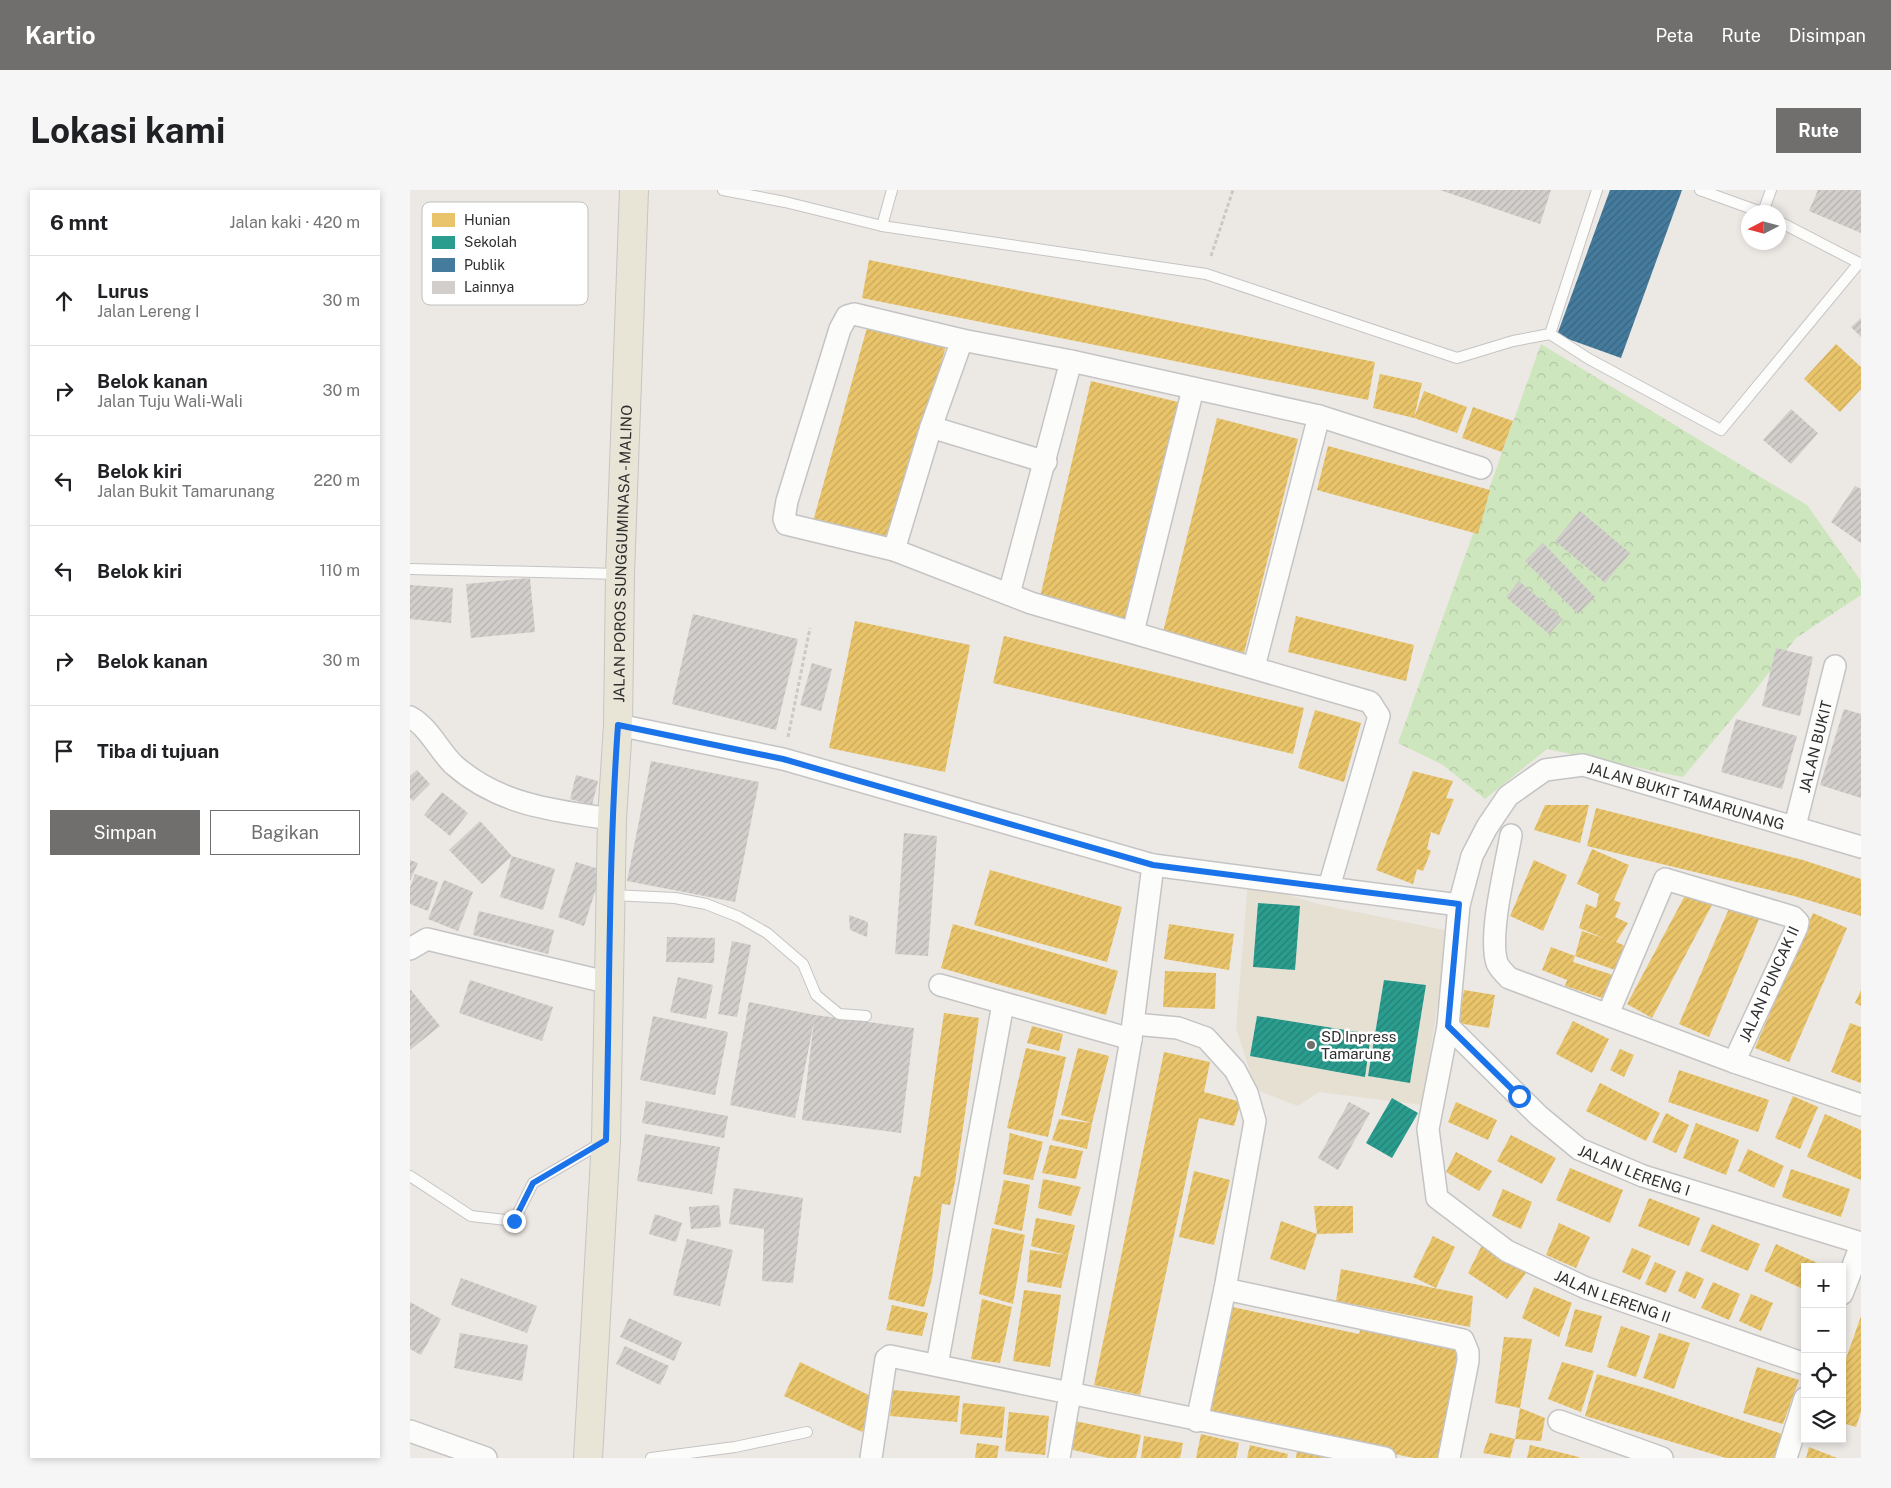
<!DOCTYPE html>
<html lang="id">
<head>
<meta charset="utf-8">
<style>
  :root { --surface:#fff; --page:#f6f6f6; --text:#202124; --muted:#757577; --line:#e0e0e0; --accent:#706f6e }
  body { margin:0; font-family:"Public Sans",sans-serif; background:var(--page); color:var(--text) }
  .controls { position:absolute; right:15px; bottom:15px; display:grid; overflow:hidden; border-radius:0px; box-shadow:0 2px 8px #0003 }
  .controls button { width:45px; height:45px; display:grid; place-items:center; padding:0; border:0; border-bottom:1px solid var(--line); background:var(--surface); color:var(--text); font:25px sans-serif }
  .compass { position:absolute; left:1331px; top:15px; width:45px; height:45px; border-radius:50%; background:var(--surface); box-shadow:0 2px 8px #0003; rotate:264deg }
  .stop { position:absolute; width:15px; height:15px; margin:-11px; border:4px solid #1a73e8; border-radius:50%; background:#fff }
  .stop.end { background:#1a73e8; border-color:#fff; box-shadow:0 1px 5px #0008 }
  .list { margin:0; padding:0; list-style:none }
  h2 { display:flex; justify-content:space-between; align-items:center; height:65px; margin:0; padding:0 20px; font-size:21px }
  h2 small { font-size:16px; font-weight:400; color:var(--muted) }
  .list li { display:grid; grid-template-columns:32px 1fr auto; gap:15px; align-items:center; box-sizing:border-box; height:90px; padding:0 20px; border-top:1px solid var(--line) }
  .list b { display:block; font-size:19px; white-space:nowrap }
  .list p { margin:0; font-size:16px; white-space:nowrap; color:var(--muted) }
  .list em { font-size:16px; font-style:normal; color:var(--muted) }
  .actions { display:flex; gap:10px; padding:15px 20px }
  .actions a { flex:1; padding:11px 0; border:1px solid var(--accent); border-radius:0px; text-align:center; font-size:18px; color:var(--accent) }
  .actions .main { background:var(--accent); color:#fff }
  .icon { flex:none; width:28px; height:28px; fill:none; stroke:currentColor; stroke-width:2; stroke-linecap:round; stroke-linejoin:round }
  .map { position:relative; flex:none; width:1451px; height:1268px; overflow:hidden; border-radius:0px }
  header { display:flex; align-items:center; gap:30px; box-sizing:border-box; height:70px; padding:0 25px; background:var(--accent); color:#fff }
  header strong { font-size:24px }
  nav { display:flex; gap:28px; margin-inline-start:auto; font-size:18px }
  .intro { display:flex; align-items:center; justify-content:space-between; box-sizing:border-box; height:120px; padding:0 30px }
  h1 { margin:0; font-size:35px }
  .button { padding:12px 22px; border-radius:0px; background:var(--accent); color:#fff; font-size:18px; font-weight:700 }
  main { display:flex; gap:30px; padding:0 30px }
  aside { flex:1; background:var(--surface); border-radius:0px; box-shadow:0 2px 8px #0003 }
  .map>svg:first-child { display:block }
</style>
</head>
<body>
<header>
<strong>Kartio</strong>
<nav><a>Peta</a><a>Rute</a><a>Disimpan</a></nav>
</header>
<div class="intro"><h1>Lokasi kami</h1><a class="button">Rute</a></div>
<main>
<aside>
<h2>6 mnt<small>Jalan kaki · 420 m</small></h2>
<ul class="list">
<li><svg class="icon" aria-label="ahead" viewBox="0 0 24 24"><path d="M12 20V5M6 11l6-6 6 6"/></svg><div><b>Lurus</b><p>Jalan Lereng I</p></div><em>30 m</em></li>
<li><svg class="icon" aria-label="right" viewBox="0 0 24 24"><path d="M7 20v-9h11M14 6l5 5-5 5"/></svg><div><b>Belok kanan</b><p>Jalan Tuju Wali-Wali</p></div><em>30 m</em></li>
<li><svg class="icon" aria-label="left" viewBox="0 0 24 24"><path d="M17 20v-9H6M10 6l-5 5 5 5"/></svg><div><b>Belok kiri</b><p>Jalan Bukit Tamarunang</p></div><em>220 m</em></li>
<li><svg class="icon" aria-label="left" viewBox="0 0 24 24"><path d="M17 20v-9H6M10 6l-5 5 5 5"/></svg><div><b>Belok kiri</b></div><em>110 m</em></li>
<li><svg class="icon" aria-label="right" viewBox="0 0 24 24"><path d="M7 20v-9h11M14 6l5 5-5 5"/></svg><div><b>Belok kanan</b></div><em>30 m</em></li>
<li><svg class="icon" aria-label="arrive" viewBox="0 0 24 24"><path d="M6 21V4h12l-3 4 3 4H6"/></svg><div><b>Tiba di tujuan</b></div></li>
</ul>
<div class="actions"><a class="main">Simpan</a><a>Bagikan</a></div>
</aside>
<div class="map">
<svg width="1451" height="1268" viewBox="0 0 1451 1268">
  <defs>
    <pattern id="forest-crowns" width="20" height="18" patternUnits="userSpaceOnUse" patternTransform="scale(1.25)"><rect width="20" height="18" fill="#cee6be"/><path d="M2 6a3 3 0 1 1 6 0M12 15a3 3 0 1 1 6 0" fill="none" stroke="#b1c6a4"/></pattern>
    <pattern id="homes-hatch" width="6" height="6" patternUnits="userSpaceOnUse" patternTransform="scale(1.25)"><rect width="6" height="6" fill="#e9c46a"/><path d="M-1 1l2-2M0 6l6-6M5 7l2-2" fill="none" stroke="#c8a95c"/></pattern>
    <pattern id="schools-hatch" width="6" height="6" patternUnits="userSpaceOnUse" patternTransform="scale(1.25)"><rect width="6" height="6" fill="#2a9d8f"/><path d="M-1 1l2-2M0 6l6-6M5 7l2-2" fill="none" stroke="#248075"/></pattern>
    <pattern id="public-hatch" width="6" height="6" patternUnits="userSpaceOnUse" patternTransform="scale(1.25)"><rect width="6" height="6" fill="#457b9d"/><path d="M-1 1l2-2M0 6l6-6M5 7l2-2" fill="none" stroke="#3a6580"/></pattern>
    <pattern id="building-hatch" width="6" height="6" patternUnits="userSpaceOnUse" patternTransform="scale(1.25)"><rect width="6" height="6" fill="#d1cecb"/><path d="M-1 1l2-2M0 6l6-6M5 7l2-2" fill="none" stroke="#b4b1af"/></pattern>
  </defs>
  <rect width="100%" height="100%" fill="#ece8e4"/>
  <!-- education -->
  <path fill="#e6e0d3" d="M838,692L908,714L1039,741L1012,915L909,902L888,916L846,900L826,838Z"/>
  <!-- forest -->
  <path fill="url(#forest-crowns)" d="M1131,154L1397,315L1451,391V405L1386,448L1336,512L1273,587L1137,559L1075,609L1033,575L988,553Z"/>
  <!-- homes -->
  <g fill="url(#homes-hatch)">
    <path d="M459,70L965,172L958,210L452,108Z"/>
    <path d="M458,134L536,156L479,357L402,335Z"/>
    <path d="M1426,154L1451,177V199L1430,222L1394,189Z"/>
    <path d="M970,184L1012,193L1004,228L1014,201L1057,217L1047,243L1004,228L963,218Z"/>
    <path d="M681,191L768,212L715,432L629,411Z"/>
    <path d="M1063,217L1103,231L1092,262L1052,248Z"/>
    <path d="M807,228L888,249L834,463L753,442Z"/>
    <path d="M918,256L1080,300L1068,344L907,300Z"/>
    <path d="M886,426L1004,455L996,491L878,462Z"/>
    <path d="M445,431L560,455L535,582L419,558Z"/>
    <path d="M594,446L894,518L883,564L583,493Z"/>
    <path d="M905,520L951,533L934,592L888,578Z"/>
    <path d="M1003,581L1043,591L1036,608L1044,609L1029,645L1021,642L1017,659L1021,661L1013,681L1007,679L1003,694L966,680Z"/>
    <path d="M1135,615H1179L1170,653L1124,640Z"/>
    <path d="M1186,618L1393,670L1451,689V726L1384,706L1177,656Z"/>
    <path d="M1182,659L1219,675L1204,710L1211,713L1205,727L1218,733L1206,752L1218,757L1208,781L1165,766L1172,741L1196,749L1169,738L1176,714L1186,718L1189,704L1167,694Z"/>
    <path d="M1124,670L1157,685L1133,741L1100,726Z"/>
    <path d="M580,680L712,717L697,772L564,735Z"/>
    <path d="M1278,700L1303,713L1242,828L1217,814Z"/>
    <path d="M1321,714L1350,727L1299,847L1269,834Z"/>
    <path d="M1403,723L1437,738L1379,872L1345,858Z"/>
    <path d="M543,734L708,781L696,825L531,778Z"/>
    <path d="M759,734L824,744L819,780L754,769Z"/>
    <path d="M1141,757L1165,766L1163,772L1206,786L1198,810L1155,796L1157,790L1132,780Z"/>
    <path d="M755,781L806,783L805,819L753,817Z"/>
    <path d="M1054,800L1085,805L1079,838L1048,833Z"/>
    <path d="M1451,800V816L1445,813Z"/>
    <path d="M534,823L569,828L545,992L540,1015L521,1012L532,1014L522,1088L514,1117L478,1109L504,986L510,987Z"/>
    <path d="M1163,831L1199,849L1182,883L1146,864Z"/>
    <path d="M1440,833L1451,837V893L1421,882Z"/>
    <path d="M622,836L653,844L649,861L617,853Z"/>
    <path d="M616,858L656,867L638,947L597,938Z"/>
    <path d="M668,858L699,866L682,933L651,925Z"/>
    <path d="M1210,859L1224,865L1214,887L1200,880Z"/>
    <path d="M754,862L800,872L794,902L831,912L824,936L789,928L730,1205L684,1195Z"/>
    <path d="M1269,880L1359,910L1348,942L1258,912Z"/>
    <path d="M1190,893L1250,923L1236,951L1176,921Z"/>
    <path d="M1383,906L1408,917L1390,959L1365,948Z"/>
    <path d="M1046,912L1087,930L1078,950L1038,932Z"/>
    <path d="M1256,923L1279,935L1266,963L1242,952Z"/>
    <path d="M1415,924L1451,940V990L1397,967Z"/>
    <path d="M649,929L682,933L677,959L642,950Z"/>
    <path d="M1286,933L1329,950L1316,985L1273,968Z"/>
    <path d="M600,943L633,952L623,990L593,984Z"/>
    <path d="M1101,945L1146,968L1132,994L1087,971Z"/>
    <path d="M640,955L673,961L666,989L632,983Z"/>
    <path d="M1338,959L1374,976L1364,998L1328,981Z"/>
    <path d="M1046,962L1082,981L1069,1001L1036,982Z"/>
    <path d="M1160,978L1213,1000L1200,1033L1146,1010Z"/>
    <path d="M1381,979L1440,999L1431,1027L1372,1007Z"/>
    <path d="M784,981L820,990L804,1055L769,1047Z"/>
    <path d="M633,989L671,997L661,1026L628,1018Z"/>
    <path d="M594,990L620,995L612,1041L584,1034Z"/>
    <path d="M1093,999L1122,1012L1111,1039L1082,1026Z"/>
    <path d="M1239,1008L1290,1028L1279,1056L1228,1036Z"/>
    <path d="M904,1016H943V1043L907,1044Z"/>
    <path d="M626,1028L665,1035L651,1098L617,1092L620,1060L656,1065L621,1056Z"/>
    <path d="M871,1031L907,1044L895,1080L860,1069Z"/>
    <path d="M1149,1033L1180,1047L1166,1078L1136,1065Z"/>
    <path d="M1302,1034L1350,1054L1338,1081L1290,1061Z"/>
    <path d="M582,1038L615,1045L603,1114L569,1104Z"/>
    <path d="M1023,1046L1045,1057L1026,1098L1003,1087Z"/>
    <path d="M1075,1049L1121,1076L1097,1109L1058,1083Z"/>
    <path d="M1366,1054L1416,1077H1395V1100L1354,1081Z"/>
    <path d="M1222,1058L1241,1066L1230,1090L1212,1082Z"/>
    <path d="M1245,1072L1266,1081L1256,1103L1235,1094Z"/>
    <path d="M931,1079L1063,1106L1060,1137L926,1111Z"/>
    <path d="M1276,1081L1294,1089L1285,1109L1268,1101Z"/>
    <path d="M1303,1092L1330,1104L1319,1130L1291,1118Z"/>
    <path d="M1124,1097L1162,1113L1149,1147L1112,1128Z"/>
    <path d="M614,1100L651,1105L640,1177L603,1171Z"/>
    <path d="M1341,1104L1363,1113L1351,1141L1329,1131Z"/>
    <path d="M572,1109L602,1117L590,1173L561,1169Z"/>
    <path d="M482,1115L518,1123L512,1146L476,1140Z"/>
    <path d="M818,1116L949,1144L951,1137L1050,1158L1028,1268H1004L795,1225Z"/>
    <path d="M1165,1119L1192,1126L1182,1163L1155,1156Z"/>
    <path d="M1451,1126V1222L1446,1237L1432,1233V1180Z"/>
    <path d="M1211,1136L1240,1146L1226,1187L1197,1177Z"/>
    <path d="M1249,1143L1280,1153L1264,1199L1233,1188Z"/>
    <path d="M1094,1147L1122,1149L1110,1218L1085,1213Z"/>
    <path d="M390,1172L467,1209L452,1242L374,1206Z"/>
    <path d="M1152,1172L1184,1181L1171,1222L1138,1209Z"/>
    <path d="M1347,1177L1389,1190L1373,1234L1333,1223Z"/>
    <path d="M1187,1184L1242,1200L1375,1245L1367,1268H1316L1175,1226Z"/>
    <path d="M483,1200L550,1206L547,1232L480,1226Z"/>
    <path d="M553,1213L595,1217L592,1248L550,1244Z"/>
    <path d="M1110,1218L1135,1228L1131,1251L1105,1249Z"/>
    <path d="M599,1222L639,1226L635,1265L595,1261Z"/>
    <path d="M665,1231L731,1245L726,1268H698L659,1259Z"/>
    <path d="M1080,1243L1105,1249L1100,1268L1073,1263Z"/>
    <path d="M791,1244L829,1253L826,1268H786Z"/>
    <path d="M734,1246L773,1253L770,1268H731Z"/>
    <path d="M567,1253L589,1256L587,1268H565Z"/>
    <path d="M840,1255L878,1264L877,1268H837Z"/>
    <path d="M1120,1255L1169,1267V1268H1117Z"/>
    <path d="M1399,1257L1427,1268H1396Z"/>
    <path d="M887,1261L913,1267V1268H886Z"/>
  </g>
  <!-- schools -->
  <g fill="url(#schools-hatch)">
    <path d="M848,713L890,716L885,780L843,777Z"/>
    <path d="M974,790L1016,795L1000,893L958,886Z"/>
    <path d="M847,826L961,844L955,887L840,866Z"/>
    <path d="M982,908L1008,923L982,968L956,953Z"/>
  </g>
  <!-- public -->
  <path fill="url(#public-hatch)" d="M1200,0H1272L1211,168L1147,145Z"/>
  <!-- building -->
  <g fill="url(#building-hatch)">
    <path d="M1030,0H1141L1130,34Z"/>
    <path d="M1408,0H1451V43L1399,21Z"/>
    <path d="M1451,128V147L1441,137Z"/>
    <path d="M1381,219L1408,243L1381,274L1353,250Z"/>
    <path d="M1445,296L1451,299V353L1421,332Z"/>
    <path d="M1170,321L1220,363L1195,393L1145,351Z"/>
    <path d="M1133,353L1185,407L1168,424L1115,371Z"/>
    <path d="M120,388L125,442L61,448L56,394Z"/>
    <path d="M1109,391L1153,429L1139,444L1096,407Z"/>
    <path d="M0,395L43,398L41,433L0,429Z"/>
    <path d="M283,424L388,449L366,540L262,514Z"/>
    <path d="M1366,458L1403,467L1390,526L1352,516Z"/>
    <path d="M402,473L422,479L411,521L390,515Z"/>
    <path d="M1434,519L1451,524V608L1410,595Z"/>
    <path d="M1326,529L1387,546L1372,599L1311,582Z"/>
    <path d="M241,571L349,592L325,712L217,691Z"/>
    <path d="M7,580L20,594L3,611L0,608V586Z"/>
    <path d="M166,585L188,591L182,615L160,609Z"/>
    <path d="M32,602L58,623L40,646L14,625Z"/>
    <path d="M70,631L102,666L72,694L39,660Z"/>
    <path d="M494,643L527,646L518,766L485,764Z"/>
    <path d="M102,666L145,679L133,720L90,707Z"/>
    <path d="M0,670L8,673L0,691Z"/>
    <path d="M166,672L192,680L174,736L148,727Z"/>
    <path d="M5,684L28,692L18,721L0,714V698Z"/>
    <path d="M34,690L63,702L48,741L18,729Z"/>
    <path d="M69,721L144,740L138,764L63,745Z"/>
    <path d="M439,725L458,732L457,747L440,740Z"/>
    <path d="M257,747L305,748L304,773L256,772Z"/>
    <path d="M322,751L341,755L327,827L308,824Z"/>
    <path d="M268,787L303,795L296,829L260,822Z"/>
    <path d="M60,790L143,817L132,851L49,823Z"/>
    <path d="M0,799L30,836L0,860Z"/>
    <path d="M339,812L405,825L504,838L491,943L392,930L404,831L385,928L320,915Z"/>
    <path d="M243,826L318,842L305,905L230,890Z"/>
    <path d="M236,911L318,926L314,948L232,933Z"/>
    <path d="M939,912L960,923L928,980L908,968Z"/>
    <path d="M235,944L310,957L302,1004L227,991Z"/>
    <path d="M324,998L393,1008L383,1093L352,1091L354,1039L319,1034Z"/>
    <path d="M309,1015L311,1037L281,1039L279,1017Z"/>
    <path d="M245,1024L272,1033L266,1052L239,1044Z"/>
    <path d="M277,1049L323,1060L310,1116L263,1105Z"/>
    <path d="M51,1088L127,1116L117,1143L41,1115Z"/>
    <path d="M0,1112L31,1129L11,1165L0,1159Z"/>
    <path d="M219,1128L272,1152L264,1171L210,1147Z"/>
    <path d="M50,1143L118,1155L112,1191L44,1178Z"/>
    <path d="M215,1156L259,1176L250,1195L206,1174Z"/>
  </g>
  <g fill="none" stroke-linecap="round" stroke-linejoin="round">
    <defs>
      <g id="lane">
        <path d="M313,0L375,12L472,36L796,84L1047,168L1103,151L1140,144L1179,169L1311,240L1449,73"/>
        <path d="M1290,0L1351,22"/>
        <path d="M1353,22L1361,0"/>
        <path d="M1368,31L1451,74"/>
        <path d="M472,36L482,0"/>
        <path d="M1140,144L1187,0"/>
        <path d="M0,379L209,384"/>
        <path d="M202,705L265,708L296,714L329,727L357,743L393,774L406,805L429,824L456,826"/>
        <path d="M0,986L61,1026L104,1031L123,993L193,952"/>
        <path d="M241,1268L325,1257L397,1242"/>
      </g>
      <g id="street">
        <path d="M521,237L636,272"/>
        <path d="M484,360L521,237L552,150"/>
        <path d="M599,404L661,171"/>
        <path d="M723,442L783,199"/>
        <path d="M844,477L909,226"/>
        <path d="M0,527C19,537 29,561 44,575C89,615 145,621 202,629"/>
        <path id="s1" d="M208,535L373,569L743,675L1049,715L1062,666L1077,637L1098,606L1135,580L1173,575L1451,657"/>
        <path id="s2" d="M1385,636L1425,476"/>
        <path d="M1101,645C1096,675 1078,745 1087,773C1089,778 1095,784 1099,788L1324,872L1451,915"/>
        <path d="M919,697L969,526L960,512L621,413L484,360L376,334L374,329L377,311L430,139L437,126L444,124L552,150L661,171L909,226L1071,278"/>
        <path id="s3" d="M1049,715L1038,836L1018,939L1027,1008L1097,1061L1176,1098L1395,1174"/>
        <path d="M0,759L17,749L200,793"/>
        <path d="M530,795L721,849"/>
        <path d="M1198,824L1255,689L1383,727L1388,732L1387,737L1324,872"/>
        <path d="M724,834L768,838L796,848L825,880L837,903L845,931L815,1099L787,1231"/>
        <path id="s4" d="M1038,836L1129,926L1169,959L1233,986L1451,1053"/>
        <path d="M815,1099L1053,1150L1058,1162V1171L1039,1268"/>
        <path d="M1432,1104L1451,1055"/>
        <path d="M527,1175L593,814"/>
        <path d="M1149,1231L1252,1268"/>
        <path d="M0,1241L76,1268"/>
        <path d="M461,1268L476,1169L480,1166L975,1268"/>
        <path d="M649,1268L721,849L743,675"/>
        <path d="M1376,1268L1395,1208"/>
      </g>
      <g id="primary">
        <path id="s5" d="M178,1268L196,950L202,629L208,535L210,384L224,0"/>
      </g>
    </defs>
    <!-- lane casing -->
    <use href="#lane" stroke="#c5c4c5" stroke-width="12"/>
    <!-- street casing -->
    <use href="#street" stroke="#c5c4c5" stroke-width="24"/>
    <!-- primary casing -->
    <use href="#primary" stroke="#c6c5c4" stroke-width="30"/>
    <!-- path -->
    <g stroke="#c9c9c8" stroke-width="3" stroke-dasharray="4 2.5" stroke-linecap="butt">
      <path d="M801,66L823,0"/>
      <path d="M378,547L400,438"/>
    </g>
    <!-- lane -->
    <use href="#lane" stroke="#fcfcfb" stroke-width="10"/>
    <!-- street -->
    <use href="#street" stroke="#fcfcfb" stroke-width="21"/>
    <!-- primary -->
    <use href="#primary" stroke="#e8e4d6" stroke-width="28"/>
  </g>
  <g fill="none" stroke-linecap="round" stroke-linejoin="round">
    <!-- route -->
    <path stroke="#1a73e8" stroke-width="6" d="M104,1031L123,993L196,950C200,812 198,673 208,535L373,569L743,675L1049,714L1038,836L1109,906"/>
  </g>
  <!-- markers -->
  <circle fill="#706f6e" stroke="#fff" stroke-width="2" cx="901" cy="855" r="5"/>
  <g text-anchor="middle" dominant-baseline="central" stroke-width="5" stroke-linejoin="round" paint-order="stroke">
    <!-- street labels -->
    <g font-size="15" fill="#2e2e2e" stroke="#fff">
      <text stroke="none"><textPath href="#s5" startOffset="905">JALAN POROS SUNGGUMINASA - MALINO</textPath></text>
      <text stroke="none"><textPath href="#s2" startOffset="82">JALAN BUKIT</textPath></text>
      <text stroke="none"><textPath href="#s1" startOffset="1174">JALAN BUKIT TAMARUNANG</textPath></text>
      <text transform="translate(1359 794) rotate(-66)">JALAN PUNCAK II</text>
      <text stroke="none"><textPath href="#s4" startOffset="239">JALAN LERENG I</textPath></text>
      <text stroke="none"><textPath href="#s3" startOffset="499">JALAN LERENG II</textPath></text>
    </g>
    <!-- poi labels -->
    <g font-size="15" fill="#2e2e2e" stroke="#fff" text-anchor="start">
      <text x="911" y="846">SD Inpress<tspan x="911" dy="17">Tamarung</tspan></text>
    </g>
  </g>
  <!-- legend -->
  <rect x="12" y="12" width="166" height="103" rx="8" fill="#fff" stroke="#c0c0c0" stroke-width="1"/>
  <rect x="22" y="23" width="23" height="14" fill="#e9c46a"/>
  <rect x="22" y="46" width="23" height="13" fill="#2a9d8f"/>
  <rect x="22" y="68" width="23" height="14" fill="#457b9d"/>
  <rect x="22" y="91" width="23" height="13" fill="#d1cecb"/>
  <g font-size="14" fill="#2e2e2e">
    <text x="54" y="35">Hunian</text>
    <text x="54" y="57">Sekolah</text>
    <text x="54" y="80">Publik</text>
    <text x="54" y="102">Lainnya</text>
  </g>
</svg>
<div class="controls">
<button>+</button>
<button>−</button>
<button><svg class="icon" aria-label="locate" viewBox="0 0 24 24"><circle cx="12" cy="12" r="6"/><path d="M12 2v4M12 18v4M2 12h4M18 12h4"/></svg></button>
<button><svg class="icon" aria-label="layers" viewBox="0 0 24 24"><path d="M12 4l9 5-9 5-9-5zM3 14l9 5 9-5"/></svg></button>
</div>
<svg class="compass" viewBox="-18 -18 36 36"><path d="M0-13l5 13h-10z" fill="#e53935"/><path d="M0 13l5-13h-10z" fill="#757577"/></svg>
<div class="stop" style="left:1109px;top:906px"></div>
<div class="stop end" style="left:104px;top:1031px"></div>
</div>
</main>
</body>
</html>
